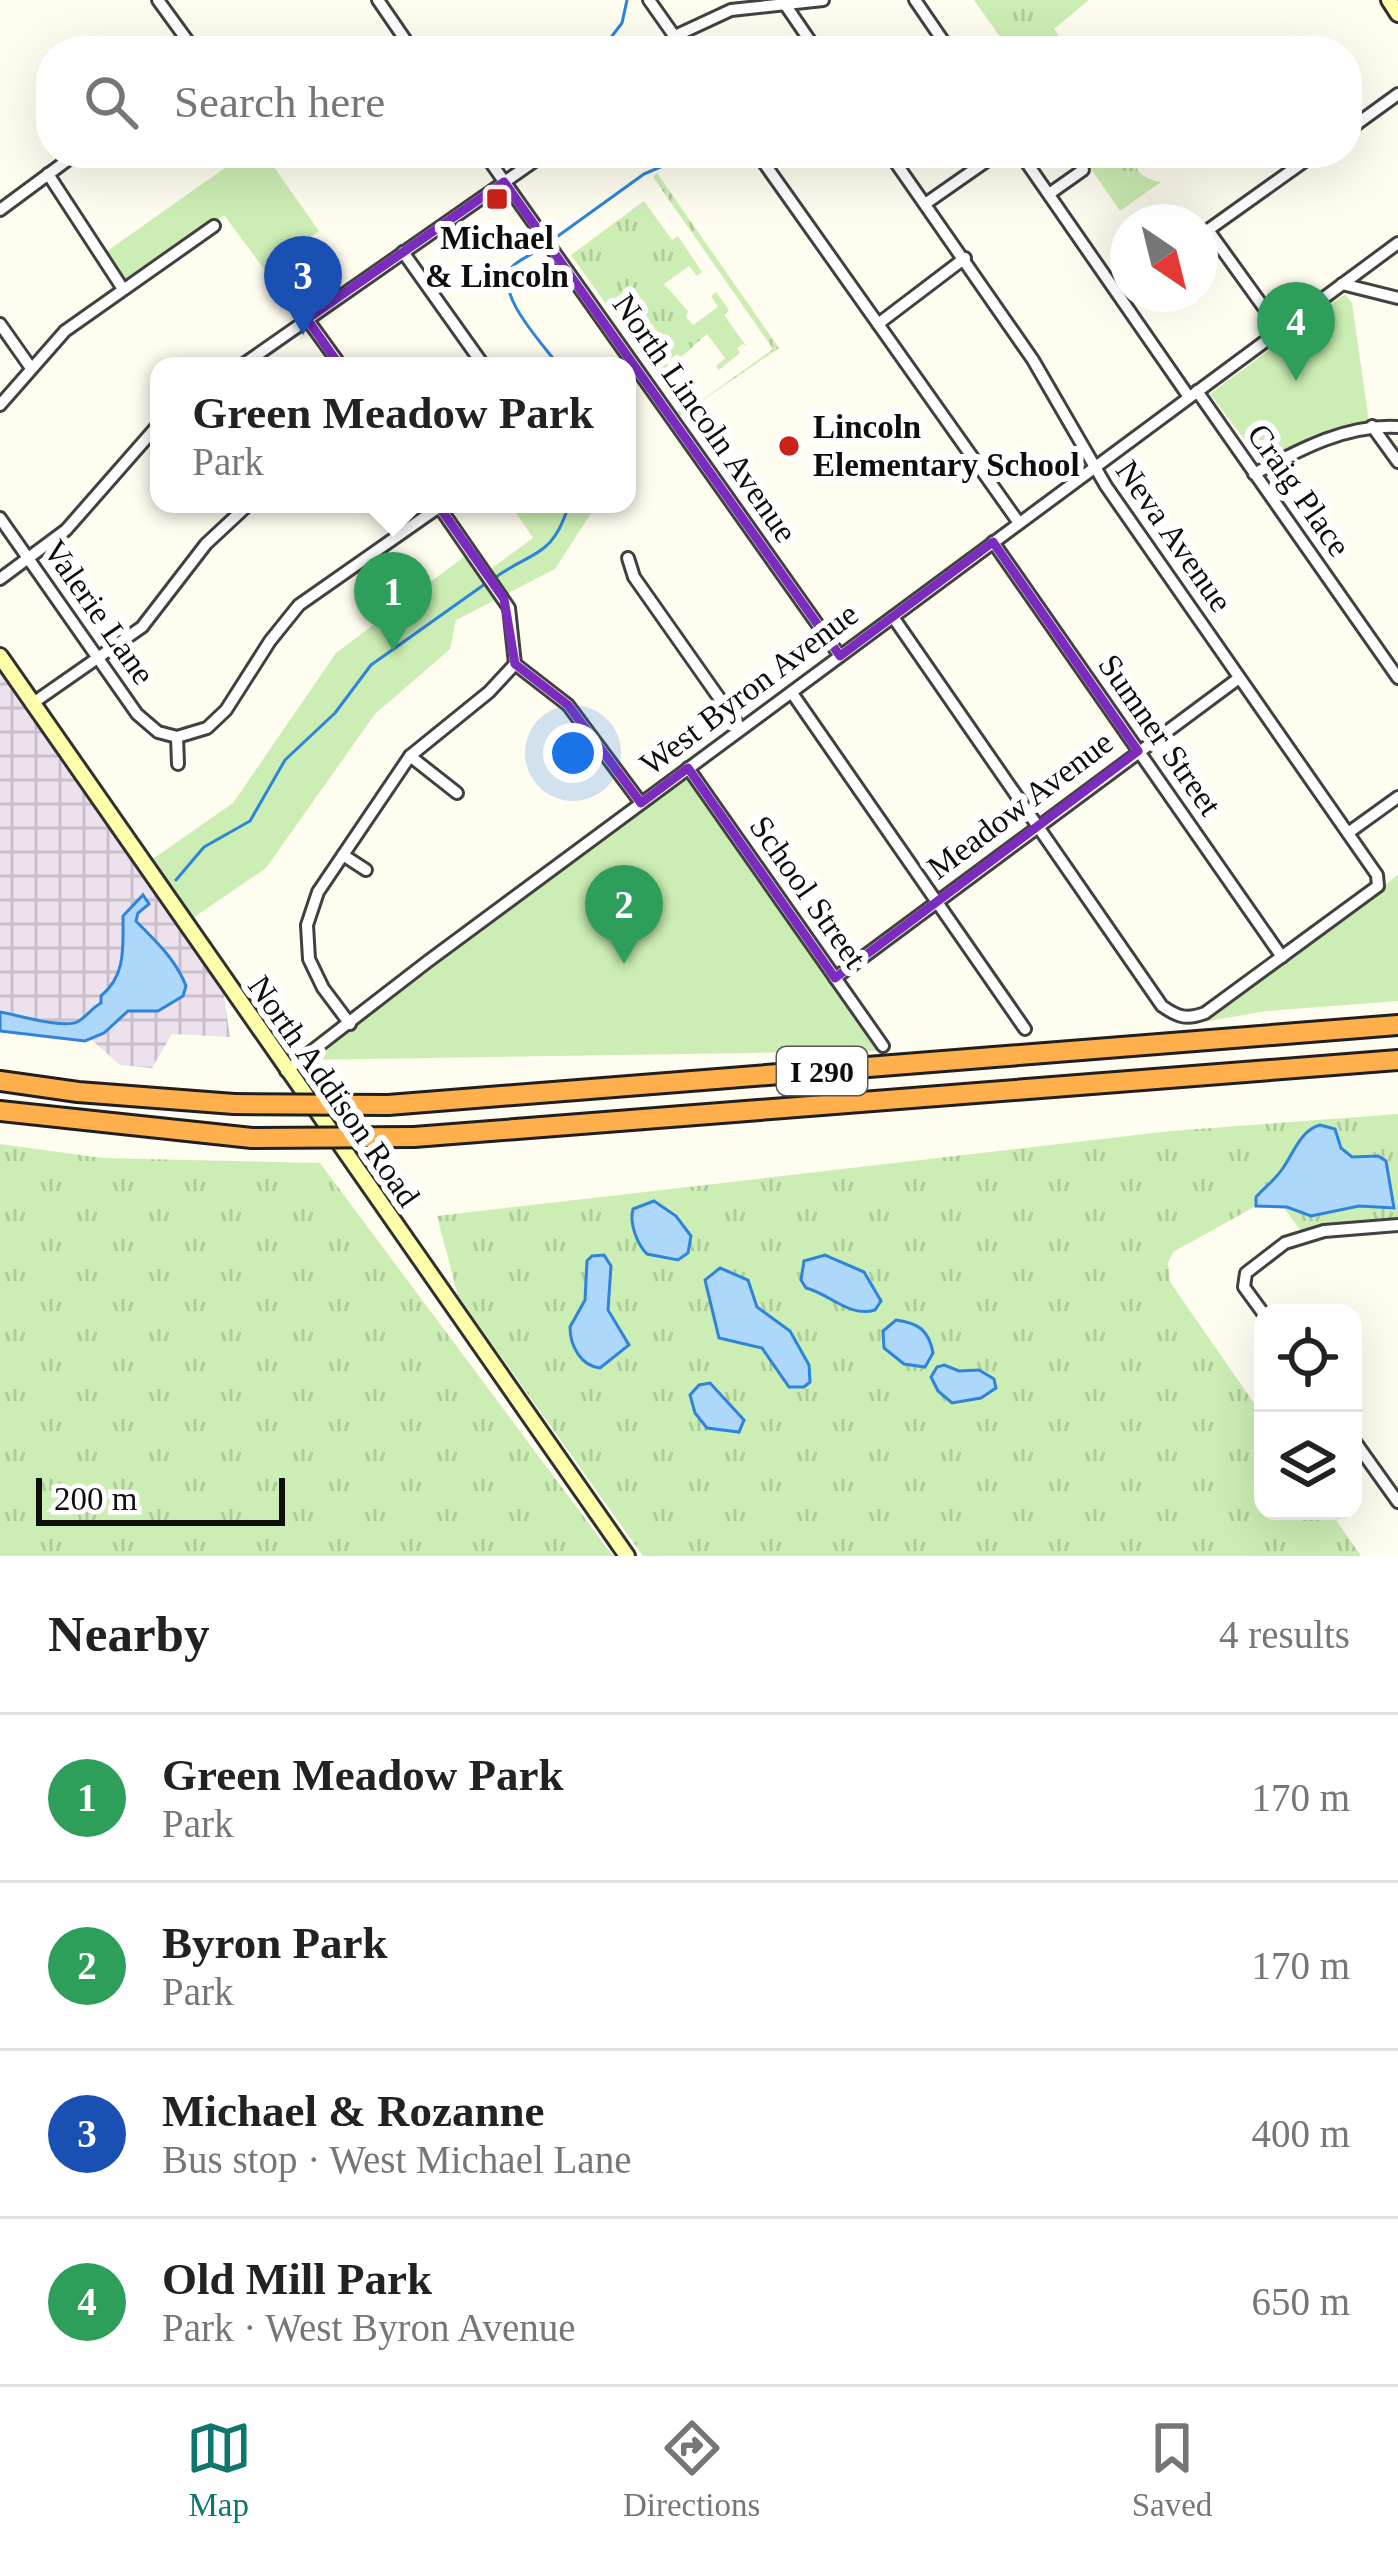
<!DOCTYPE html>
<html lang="en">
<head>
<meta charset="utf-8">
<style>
  :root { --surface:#fff; --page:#f6f6f6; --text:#222; --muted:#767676; --line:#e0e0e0; --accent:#0f766e }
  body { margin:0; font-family:"Times New Roman",serif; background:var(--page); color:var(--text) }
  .controls { position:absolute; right:36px; bottom:36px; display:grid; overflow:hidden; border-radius:24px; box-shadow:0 12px 48px #0002 }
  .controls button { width:108px; height:108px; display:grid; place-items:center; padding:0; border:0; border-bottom:3px solid var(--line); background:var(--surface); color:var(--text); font:60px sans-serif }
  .compass { position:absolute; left:1110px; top:204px; width:108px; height:108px; border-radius:50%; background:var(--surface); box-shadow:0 12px 48px #0002; rotate:145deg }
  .scale { position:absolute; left:36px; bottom:30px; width:249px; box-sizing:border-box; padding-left:12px; border:6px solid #0e0e0e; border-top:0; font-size:33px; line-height:42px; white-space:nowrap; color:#0e0e0e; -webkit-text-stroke:9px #fff; paint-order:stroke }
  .you { position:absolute; left:573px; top:753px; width:42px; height:42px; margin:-30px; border:9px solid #fff; border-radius:50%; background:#1a73e8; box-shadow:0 0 0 18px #1a73e833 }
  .badge { display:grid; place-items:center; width:78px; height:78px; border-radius:50%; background:var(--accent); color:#fff; font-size:39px; font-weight:700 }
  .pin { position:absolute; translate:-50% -99px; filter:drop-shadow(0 3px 6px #0008) }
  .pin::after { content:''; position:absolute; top:63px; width:42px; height:36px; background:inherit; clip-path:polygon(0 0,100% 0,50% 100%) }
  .popup { position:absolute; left:150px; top:357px; width:486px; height:156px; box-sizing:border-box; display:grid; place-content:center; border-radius:24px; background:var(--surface); filter:drop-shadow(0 3px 9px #0005); font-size:39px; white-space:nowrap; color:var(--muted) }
  .popup b { font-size:45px; color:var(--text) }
  .popup::after { content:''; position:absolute; left:50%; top:100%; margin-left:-24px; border:24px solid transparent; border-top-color:var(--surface) }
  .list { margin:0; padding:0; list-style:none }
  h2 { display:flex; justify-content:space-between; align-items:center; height:156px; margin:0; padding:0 48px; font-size:51px }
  h2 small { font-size:39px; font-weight:400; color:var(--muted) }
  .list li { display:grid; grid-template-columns:78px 1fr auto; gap:36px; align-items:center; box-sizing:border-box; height:168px; padding:0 48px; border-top:3px solid var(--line) }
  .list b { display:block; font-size:45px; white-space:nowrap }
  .list p { margin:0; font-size:39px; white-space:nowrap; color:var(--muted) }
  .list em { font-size:39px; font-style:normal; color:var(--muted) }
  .icon { flex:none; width:66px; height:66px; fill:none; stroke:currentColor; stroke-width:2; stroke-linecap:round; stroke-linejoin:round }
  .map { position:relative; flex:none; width:1398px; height:1556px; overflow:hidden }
  .search { position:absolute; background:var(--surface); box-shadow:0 12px 48px #0002; left:36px; right:36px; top:36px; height:132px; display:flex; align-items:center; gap:30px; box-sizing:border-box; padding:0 42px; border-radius:48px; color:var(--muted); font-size:45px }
  .sheet { height:828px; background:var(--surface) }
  nav { display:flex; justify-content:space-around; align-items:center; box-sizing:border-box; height:168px; border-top:3px solid var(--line); background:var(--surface); font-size:33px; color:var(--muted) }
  nav a { display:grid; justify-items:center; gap:6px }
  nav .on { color:var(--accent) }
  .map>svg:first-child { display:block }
</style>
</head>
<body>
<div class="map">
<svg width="1398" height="1556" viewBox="0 0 1398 1556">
  <defs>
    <pattern id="industrial-grid" width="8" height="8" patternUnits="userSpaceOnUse" patternTransform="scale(3)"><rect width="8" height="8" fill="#ede1ed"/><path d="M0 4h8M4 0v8" fill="none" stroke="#cac0ca"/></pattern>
    <pattern id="grass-tufts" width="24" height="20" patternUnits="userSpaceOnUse" patternTransform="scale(3)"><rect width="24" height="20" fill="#cceeb4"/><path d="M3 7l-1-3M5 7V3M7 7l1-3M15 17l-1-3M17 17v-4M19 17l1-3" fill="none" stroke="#aecb9a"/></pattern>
  </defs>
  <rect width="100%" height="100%" fill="#fffdef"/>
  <!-- industrial -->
  <path fill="url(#industrial-grid)" d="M0,664L222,982L230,1037L172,1034L152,1068L120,1065L85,1034L0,1014Z"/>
  <!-- grass -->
  <g fill="url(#grass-tufts)">
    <path d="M974,0H1089L1054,29L1070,51H1010Z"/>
    <path d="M1080,153H1131C1136,172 1141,178 1161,182L1120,211Z"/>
    <path d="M657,173L779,348L680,416L677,412L685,404L690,409L773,349L653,177Z"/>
    <path d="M644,201L672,240L678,236L702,272L697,276L689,266L664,284L688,311L686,317L693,325L718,307L711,296L716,292L729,310L724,315L747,347L743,344L737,348L740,353L719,370L716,366L725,358L707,334L680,358L677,354L666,362L684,388L695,381L698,385L675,401L571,255Z"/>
    <path d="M1398,1114V1220L1301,1231L1284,1208L1256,1206L1173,1252L1168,1263L1170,1282L1263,1416V1511H1330L1361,1556H643L458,1296L437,1216L1171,1131Z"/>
    <path d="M0,1144L102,1158L320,1163L613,1556H0Z"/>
  </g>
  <!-- park -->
  <g fill="#cceeb4">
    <path d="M246,153H264L319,231L264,269L224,215L123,286L103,254Z"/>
    <path d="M1345,294L1352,303L1369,422L1315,434L1263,464L1210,394Z"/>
    <path d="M510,504H597L555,569L456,620L450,649L375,714L266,868L187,922L147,863L233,803L336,653L469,553L484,574L533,538Z"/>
    <path d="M688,775L877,1051L300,1060Z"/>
    <path d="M1398,875V1001L1266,1011L1204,1022Z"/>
  </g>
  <!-- water -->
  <g fill="#aed7fc" stroke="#2e84da" stroke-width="3">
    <path d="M143,895L149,904L138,913L136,921C156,942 175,958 186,986L183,996L158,1011H128L104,1033L85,1041L0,1031V1012C18,1015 65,1030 79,1021C88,1015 92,1008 101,1003V996C126,975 123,949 123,916Z"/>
    <path d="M1320,1125L1335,1129L1341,1148L1352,1157L1378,1156L1386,1161L1394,1208L1359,1206L1311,1216L1287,1207L1256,1206V1197C1265,1187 1276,1179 1283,1168C1294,1152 1301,1130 1320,1125Z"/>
    <path d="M654,1201L676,1216L691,1236L688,1253L678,1260L647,1254C637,1244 629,1223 633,1209Z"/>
    <path d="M604,1255L611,1266L608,1310L629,1345L600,1368C581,1366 570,1346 570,1327L585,1300L587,1261L592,1256Z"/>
    <path d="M825,1255L864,1272L881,1301L875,1310C850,1318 830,1294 806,1288L801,1280L804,1261Z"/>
    <path d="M720,1268L748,1280L757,1307L790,1331L809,1365L810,1382L804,1387H789L762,1348L719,1338L705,1280Z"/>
    <path d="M896,1320C918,1323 929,1330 933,1353L925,1367L904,1364L884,1348L883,1331Z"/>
    <path d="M944,1365L959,1371L979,1370L994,1379L996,1388L981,1398L952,1403L938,1391L931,1377L937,1367Z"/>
    <path d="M710,1383L744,1420L739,1432L707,1428L695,1413L690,1395L699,1385Z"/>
  </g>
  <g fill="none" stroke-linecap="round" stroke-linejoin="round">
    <!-- stream -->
    <g stroke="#2e84da" stroke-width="3">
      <path d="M607,51L606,44L622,23L627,0"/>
      <path d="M558,236L644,174L665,165L673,153"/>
      <path d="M538,250C531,255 519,260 513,266C491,291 543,344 559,366"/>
      <path d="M493,579C533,550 553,558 569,504"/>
      <path d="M176,880L204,847L250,821L285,760L335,713L371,665L485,584"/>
    </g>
    <defs>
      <g id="street">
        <path d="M158,0L195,51"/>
        <path d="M378,0L413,51"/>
        <path d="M649,0L685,51"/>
        <path d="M782,0L817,51"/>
        <path d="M915,0L950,51"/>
        <path d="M675,36L731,10L823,0"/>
        <path d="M1347,131L1398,94"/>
        <path d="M484,153L840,656"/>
        <path d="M757,153L1019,523"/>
        <path d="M889,153L1033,360L1106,486L1377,875L1378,886L1205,1013C1186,1020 1178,1017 1162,1006L893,617"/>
        <path d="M1020,153L1189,397"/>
        <path d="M48,174L123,289"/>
        <path d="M1049,194L1083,170"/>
        <path d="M925,204L998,153"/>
        <path d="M0,210L77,153"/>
        <path d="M403,252L484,366"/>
        <path d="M1342,284L1398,298"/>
        <path d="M307,319L341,366"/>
        <path d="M0,324L31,368"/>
        <path d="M878,324L965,258"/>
        <path d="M1280,330L1208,230L1316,153"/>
        <path d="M241,366L546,153"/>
        <path d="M1197,391L1398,678"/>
        <path d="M0,405L65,331L214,226"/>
        <path d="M1372,426L1398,462"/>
        <path d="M1254,474C1299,450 1346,424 1398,427"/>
        <path d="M0,518L137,714L158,732L177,737L207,728L226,710L270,641L299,605L439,507"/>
        <path d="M993,542L1282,957"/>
        <path d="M628,558L634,577L741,729"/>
        <path d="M0,579L66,530L159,424"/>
        <path d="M515,664L568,705L641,803"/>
        <path d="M792,693L1025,1029"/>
        <path d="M33,703L142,627L206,544L249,504"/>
        <path d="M177,737L178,764"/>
        <path d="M410,756L457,793"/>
        <path d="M688,768L883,1046"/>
        <path d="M1348,833L1398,797"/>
        <path d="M343,855L366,870"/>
        <path d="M835,978L1239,678"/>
        <path d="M350,1024L323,988L309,959L307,925L318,892L410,756L489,692L515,664L509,608L438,505"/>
        <path d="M286,1071L427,962L1398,243"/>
        <path d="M1263,1313L1244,1287L1246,1273L1285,1243L1324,1231L1398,1225"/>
        <path d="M1353,1439L1398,1502"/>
      </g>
      <g id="secondary">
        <path d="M1389,0L1398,14"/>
        <path d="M0,656L627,1556"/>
      </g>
      <g id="highway">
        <path d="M0,1081L78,1092L234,1104"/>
        <path d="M388,1105L1398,1025"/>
        <path d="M0,1111L252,1138"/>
        <path d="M414,1137L1398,1060"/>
      </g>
    </defs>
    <!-- street casing -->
    <use href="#street" stroke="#414141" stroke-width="16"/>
    <!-- secondary casing -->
    <use href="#secondary" stroke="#303030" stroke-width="20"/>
    <!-- highway casing -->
    <use href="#highway" stroke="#1f1f1f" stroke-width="24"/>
    <!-- street -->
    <use href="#street" stroke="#fff" stroke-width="10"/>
    <!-- secondary -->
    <use href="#secondary" stroke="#fffeaa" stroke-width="14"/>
    <!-- highway -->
    <use href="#highway" stroke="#ffb04d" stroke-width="18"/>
    <defs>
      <g id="highway-bridge">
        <path d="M234,1104L388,1105"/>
        <path d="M252,1138L414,1137"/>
      </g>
    </defs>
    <!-- highway-bridge casing -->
    <use href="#highway-bridge" stroke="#1f1f1f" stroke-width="24" stroke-linecap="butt"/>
    <!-- highway-bridge -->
    <use href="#highway-bridge" stroke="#ffb04d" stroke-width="18"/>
  </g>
  <!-- marked area -->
  <path fill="none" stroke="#7b2cbf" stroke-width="9" stroke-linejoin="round" d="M504,182L840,656L993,542L1138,751L835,978L688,768L641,803L568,705L515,664L504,599L307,319Z"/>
  <!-- markers -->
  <g fill="#cc2218" stroke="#fff" stroke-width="4.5">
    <rect x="485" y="187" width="24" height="24" rx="6"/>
    <circle cx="789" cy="446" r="12"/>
  </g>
  <g text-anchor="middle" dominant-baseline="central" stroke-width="12" stroke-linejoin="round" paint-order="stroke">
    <!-- shield labels -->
    <rect fill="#fff" stroke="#565656" stroke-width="3" x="777" y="1047" width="90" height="48" rx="9"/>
    <g font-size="30" font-weight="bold" fill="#0e0e0e">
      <text x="822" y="1071">I 290</text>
    </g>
    <!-- poi labels -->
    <g font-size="33" font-weight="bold" fill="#0e0e0e" stroke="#fff">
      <text x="497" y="238">Michael<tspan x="497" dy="38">&amp; Lincoln</tspan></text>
      <text x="813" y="427" text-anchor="start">Lincoln<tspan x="813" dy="38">Elementary School</tspan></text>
    </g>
    <!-- street labels -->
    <g font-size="33" fill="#0e0e0e" stroke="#fff">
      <text transform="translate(705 418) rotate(55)">North Lincoln Avenue</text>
      <text transform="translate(1299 490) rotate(55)">Craig Place</text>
      <text transform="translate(1174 536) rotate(55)">Neva Avenue</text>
      <text transform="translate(99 612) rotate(55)">Valerie Lane</text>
      <text transform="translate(749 689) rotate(-37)">West Byron Avenue</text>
      <text transform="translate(1160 735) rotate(55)">Sumner Street</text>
      <text transform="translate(1020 805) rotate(-37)">Meadow Avenue</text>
      <text transform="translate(808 892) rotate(55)">School Street</text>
      <text transform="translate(334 1091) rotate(55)">North Addison Road</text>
    </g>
  </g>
</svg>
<div class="controls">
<button><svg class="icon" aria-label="locate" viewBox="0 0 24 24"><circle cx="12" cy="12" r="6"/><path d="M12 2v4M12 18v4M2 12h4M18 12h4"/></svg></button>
<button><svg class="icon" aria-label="layers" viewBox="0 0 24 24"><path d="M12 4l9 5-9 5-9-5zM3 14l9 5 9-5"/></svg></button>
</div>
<svg class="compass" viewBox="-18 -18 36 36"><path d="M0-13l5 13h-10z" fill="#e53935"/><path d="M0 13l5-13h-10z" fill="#767676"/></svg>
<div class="scale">200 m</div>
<div class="you"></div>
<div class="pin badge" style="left:393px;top:651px;background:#2e9e5b">1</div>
<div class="popup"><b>Green Meadow Park</b>Park</div>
<div class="pin badge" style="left:624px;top:964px;background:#2e9e5b">2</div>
<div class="pin badge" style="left:303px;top:335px;background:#1a4fb4">3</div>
<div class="pin badge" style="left:1296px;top:381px;background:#2e9e5b">4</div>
<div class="search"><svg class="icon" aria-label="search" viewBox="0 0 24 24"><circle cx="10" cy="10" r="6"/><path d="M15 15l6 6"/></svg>Search here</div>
</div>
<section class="sheet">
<h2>Nearby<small>4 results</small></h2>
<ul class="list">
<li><span class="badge" style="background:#2e9e5b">1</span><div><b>Green Meadow Park</b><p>Park</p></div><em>170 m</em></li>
<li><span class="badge" style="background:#2e9e5b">2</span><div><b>Byron Park</b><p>Park</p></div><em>170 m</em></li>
<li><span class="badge" style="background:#1a4fb4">3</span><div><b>Michael &amp; Rozanne</b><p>Bus stop · West Michael Lane</p></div><em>400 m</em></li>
<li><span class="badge" style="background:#2e9e5b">4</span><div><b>Old Mill Park</b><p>Park · West Byron Avenue</p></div><em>650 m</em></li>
</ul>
</section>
<nav>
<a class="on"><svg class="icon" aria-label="map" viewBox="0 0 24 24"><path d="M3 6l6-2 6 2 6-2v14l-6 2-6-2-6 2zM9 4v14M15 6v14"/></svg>Map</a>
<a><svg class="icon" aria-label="directions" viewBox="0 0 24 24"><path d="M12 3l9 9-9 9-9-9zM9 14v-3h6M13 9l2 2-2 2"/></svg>Directions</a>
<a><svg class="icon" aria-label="saved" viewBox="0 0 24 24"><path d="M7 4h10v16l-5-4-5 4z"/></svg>Saved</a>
</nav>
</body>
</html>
